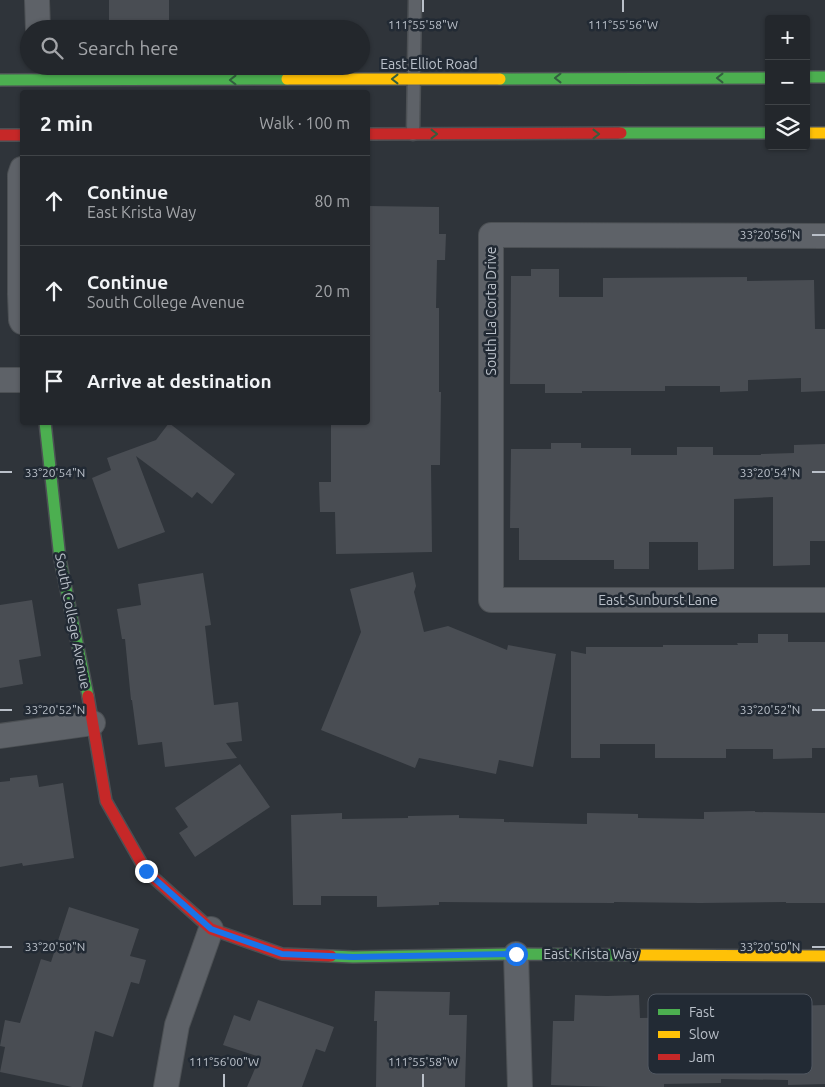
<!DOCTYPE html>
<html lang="en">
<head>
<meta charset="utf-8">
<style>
  :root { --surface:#23272c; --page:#2f3338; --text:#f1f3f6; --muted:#a3a5a9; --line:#404448 }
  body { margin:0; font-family:Ubuntu,sans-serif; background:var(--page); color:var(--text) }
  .controls { position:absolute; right:15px; top:15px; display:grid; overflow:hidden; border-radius:5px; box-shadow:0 1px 4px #0004 }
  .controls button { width:45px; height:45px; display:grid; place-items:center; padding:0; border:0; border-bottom:1px solid var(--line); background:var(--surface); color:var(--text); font:25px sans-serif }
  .stop { position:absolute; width:15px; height:15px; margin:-11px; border:4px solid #1a73e8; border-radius:50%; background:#fff }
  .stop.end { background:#1a73e8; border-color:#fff; box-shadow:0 1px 5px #0008 }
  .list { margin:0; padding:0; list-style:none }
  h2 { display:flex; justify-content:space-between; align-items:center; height:65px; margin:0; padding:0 20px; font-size:21px }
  h2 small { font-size:16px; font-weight:400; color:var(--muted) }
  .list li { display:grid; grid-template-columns:32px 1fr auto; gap:15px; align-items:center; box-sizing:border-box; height:90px; padding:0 20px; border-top:1px solid var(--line) }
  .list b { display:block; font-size:19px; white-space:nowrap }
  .list p { margin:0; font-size:16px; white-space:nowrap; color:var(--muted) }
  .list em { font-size:16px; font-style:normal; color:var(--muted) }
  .icon { flex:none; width:28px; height:28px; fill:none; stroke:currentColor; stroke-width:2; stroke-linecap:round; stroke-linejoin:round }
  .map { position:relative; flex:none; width:825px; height:1087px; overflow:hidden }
  .search { position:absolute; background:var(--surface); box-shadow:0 1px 4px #0004; left:20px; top:20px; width:350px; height:55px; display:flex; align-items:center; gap:12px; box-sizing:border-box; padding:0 18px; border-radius:28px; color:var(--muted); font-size:19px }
  .panel { position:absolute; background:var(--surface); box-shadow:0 1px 4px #0004; left:20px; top:90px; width:350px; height:335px; border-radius:5px }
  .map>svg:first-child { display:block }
</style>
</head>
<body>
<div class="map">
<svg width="825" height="1087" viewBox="0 0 825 1087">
  <rect width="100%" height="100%" fill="#2f343a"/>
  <!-- building -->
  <g fill="#494d53">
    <rect x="109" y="0" width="60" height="20"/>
    <path d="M368,206L439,207V234H446L445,260H437L436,308H439V392H441L440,465H431L432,552L336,554L335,512H320L319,482H331V422H368Z"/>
    <path d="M531,269H559V297H603V278L747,277V281L814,280L815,329H825V391L801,392V378L748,380V391L720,392V386H665V391H582V393H545V384H510L511,276H531Z"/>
    <path d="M169,423L235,474L212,504L197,492L192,498L136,456L165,532L118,549L92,478L111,470L107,458L156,440Z"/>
    <path d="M551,443H581V448H631V455H677V447H713V455H761V454L794,453V445L825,444V541H810V565L773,566V497L734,499V569L698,570V542H649V569H614V560H519V528H510L511,449H551Z"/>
    <path d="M413,572L416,586L414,592L424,632L448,626L507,650L508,645L556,654L533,767L499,760L496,774L419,758L415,768L321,730L361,632L350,589Z"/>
    <path d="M203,573L211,625L205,626L214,705L238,702L242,741L226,743L237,758L165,767L162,742L138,745L132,700H131L125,639H122L117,609L141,605L138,584Z"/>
    <path d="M32,600L41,656L19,660L23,684L0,688V605Z"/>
    <path d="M758,634H788V642H825V748H812V758L773,759V749H726V758H655V744H600V758H571V651L586,654V647H663V645H738L737,643H758Z"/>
    <path d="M240,764L270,807L195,857L179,833L188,827L175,808Z"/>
    <path d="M37,775L39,787L63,783L74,858L23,866L22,863L0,867V782L10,781V778Z"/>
    <path d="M755,811V812L825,813V903H786V902L700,903L614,902V903L439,902V905L377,907V896H321V905H293L291,815L342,813V819L408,818V816L459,815V818L504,819V822L587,824V813L638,814V818L704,819V812Z"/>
    <path d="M69,907L139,929L130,956L146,960L139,984L131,982L113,1037L95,1031L82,1087H72L0,1072L5,1047L0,1046L5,1020L20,1023L41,959L51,962Z"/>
    <path d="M375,991L450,992L449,1015H467L465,1087H376L377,1021H374Z"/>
    <path d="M575,995L607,996L639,995L640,1018L693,1017V996L765,995V1007L825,1005V1084L788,1085V1080L721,1079V1083L664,1084V1087H612L551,1085L553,1021H574Z"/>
    <path d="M258,1000L334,1027L325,1052L316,1049L302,1087H247L260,1057L223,1045L234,1015L250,1021Z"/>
  </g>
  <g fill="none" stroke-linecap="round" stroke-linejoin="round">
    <defs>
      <path id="lane" d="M413,134L415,0"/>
      <g id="street">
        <path d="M37,0L38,29"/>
        <path d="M22,169L20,175V294L21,320L22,322"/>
        <path d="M825,236L491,235V600H825"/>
        <path d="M0,380H22"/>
        <path d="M0,736L93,723"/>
        <path d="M516,954L520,1087"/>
        <path d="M166,1087L177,1025L211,929"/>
      </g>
      <g id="fast">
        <path d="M806,77H825"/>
        <path d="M500,79L769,78"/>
        <path d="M0,80L287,79"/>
        <path d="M621,133H769"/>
        <path d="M45,422L60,559L88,696"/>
        <path d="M331,956L353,957L516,954L635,955"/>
      </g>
      <g id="slow">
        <path d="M287,79H500"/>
        <path d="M806,133H825"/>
        <path d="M635,955L825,956"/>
      </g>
      <g id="jam">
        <path d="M368,134L621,133"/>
        <path d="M0,135H22"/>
        <path d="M88,696L106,801L146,871L211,929L282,954L331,956"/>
      </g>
    </defs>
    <!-- lane casing -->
    <use href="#lane" stroke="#4c5054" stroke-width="15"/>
    <!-- street casing -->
    <use href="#street" stroke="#4c5054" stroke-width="26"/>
    <!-- fast casing -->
    <use href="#fast" stroke="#4c5054" stroke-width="14"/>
    <!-- slow casing -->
    <use href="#slow" stroke="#4c5054" stroke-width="14"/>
    <!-- jam casing -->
    <use href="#jam" stroke="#4c5054" stroke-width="14"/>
    <!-- lane -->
    <use href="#lane" stroke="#5e6268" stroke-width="12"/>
    <!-- street -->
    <use href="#street" stroke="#5e6268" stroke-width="24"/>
    <!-- fast -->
    <use href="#fast" stroke="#4caf50" stroke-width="11"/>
    <!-- slow -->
    <use href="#slow" stroke="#ffc107" stroke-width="11"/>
    <!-- jam -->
    <use href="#jam" stroke="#c62828" stroke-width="11"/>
  </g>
  <!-- one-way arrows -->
  <defs><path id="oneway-chevron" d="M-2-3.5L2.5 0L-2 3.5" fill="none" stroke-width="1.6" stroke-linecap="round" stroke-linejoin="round" transform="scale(1.25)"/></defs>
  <g stroke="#335f3f">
    <use href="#oneway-chevron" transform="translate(558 78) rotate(180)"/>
    <use href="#oneway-chevron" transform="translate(720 78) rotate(180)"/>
    <use href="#oneway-chevron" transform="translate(395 79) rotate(180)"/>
    <use href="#oneway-chevron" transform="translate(233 80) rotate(-180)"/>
    <use href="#oneway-chevron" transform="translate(434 134)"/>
    <use href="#oneway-chevron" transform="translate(596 134)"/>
  </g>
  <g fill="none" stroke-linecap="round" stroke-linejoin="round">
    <!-- route -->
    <path stroke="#1a73e8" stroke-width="6" d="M146,871L211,929L282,954L353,957L516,954"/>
  </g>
  <!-- ticks -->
  <path fill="none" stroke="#bac0c9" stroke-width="2" d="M423,0V12M623,0V12M812,235H825M0,472H12M812,472H825M0,710H12M812,710H825M0,947H12M812,947H825M224,1074V1087M423,1074V1087"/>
  <g text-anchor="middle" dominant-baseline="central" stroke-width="5" stroke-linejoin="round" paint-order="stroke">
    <!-- street labels -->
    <g font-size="14" fill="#bac0c9" stroke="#222a34">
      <text x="429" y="64">East Elliot Road</text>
      <text transform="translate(491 311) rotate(-90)">South La Corta Drive</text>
      <text x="658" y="600">East Sunburst Lane</text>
      <text transform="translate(73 621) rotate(79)">South College Avenue</text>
      <text x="591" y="954">East Krista Way</text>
    </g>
  </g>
  <!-- legend -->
  <rect x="648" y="994" width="164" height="80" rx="8" fill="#222a34" stroke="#505761" stroke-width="1"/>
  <rect x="658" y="1009" width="22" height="6" fill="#4caf50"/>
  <rect x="658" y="1031" width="22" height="7" fill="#ffc107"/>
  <rect x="658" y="1054" width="22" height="6" fill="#c62828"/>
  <g font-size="14" fill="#bac0c9">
    <text x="689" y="1017">Fast</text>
    <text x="689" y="1039">Slow</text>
    <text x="689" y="1062">Jam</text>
  </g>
  <g font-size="12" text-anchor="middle" fill="#bac0c9" stroke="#222a34" stroke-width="5" stroke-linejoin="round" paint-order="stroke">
    <text x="423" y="29">111°55'58"W</text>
    <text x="623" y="29">111°55'56"W</text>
    <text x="770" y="239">33°20'56"N</text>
    <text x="55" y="477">33°20'54"N</text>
    <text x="770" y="477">33°20'54"N</text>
    <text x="55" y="714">33°20'52"N</text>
    <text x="770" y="714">33°20'52"N</text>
    <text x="55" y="951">33°20'50"N</text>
    <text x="770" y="951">33°20'50"N</text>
    <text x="224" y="1066">111°56'00"W</text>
    <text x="423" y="1066">111°55'58"W</text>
  </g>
</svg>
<div class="controls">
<button>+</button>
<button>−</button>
<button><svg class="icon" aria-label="layers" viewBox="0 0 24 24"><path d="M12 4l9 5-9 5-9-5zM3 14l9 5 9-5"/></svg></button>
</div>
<div class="stop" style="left:516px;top:954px"></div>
<div class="stop end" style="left:146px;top:871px"></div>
<div class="search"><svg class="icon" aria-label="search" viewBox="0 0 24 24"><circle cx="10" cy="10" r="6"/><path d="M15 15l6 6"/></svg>Search here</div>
<section class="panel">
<h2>2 min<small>Walk · 100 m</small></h2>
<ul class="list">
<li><svg class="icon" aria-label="ahead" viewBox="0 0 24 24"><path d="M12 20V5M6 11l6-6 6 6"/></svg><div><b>Continue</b><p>East Krista Way</p></div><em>80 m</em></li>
<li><svg class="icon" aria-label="ahead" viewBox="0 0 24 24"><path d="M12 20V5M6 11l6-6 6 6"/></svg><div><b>Continue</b><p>South College Avenue</p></div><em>20 m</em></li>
<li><svg class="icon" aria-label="arrive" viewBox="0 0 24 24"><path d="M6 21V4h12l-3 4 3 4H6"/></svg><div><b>Arrive at destination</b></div></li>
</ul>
</section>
</div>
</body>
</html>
